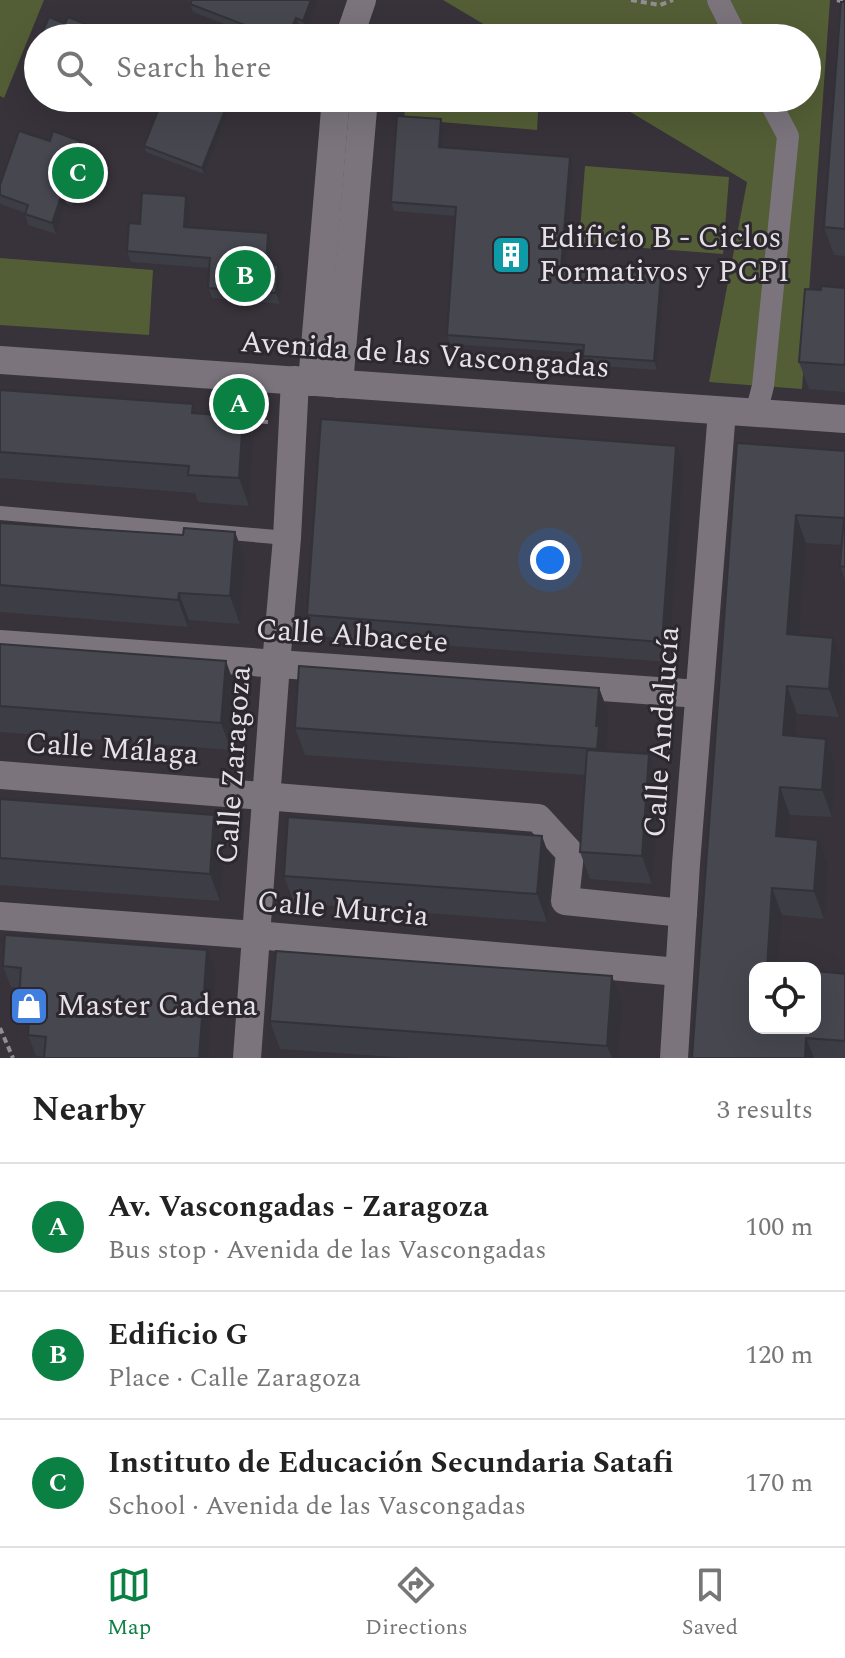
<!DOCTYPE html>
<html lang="en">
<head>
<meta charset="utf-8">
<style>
  :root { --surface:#fff; --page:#f2f2f2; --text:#222; --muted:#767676; --line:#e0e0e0; --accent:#0b8043 }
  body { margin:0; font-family:Spectral,serif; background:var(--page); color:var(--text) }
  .controls { position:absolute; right:24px; bottom:24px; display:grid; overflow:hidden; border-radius:16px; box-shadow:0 8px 32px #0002 }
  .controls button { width:72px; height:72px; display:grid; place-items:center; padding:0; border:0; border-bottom:2px solid var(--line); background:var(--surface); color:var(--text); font:40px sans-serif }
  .you { position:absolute; left:550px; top:560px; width:28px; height:28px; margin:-20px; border:6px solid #fff; border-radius:50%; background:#1a73e8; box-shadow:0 0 0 12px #1a73e833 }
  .badge { display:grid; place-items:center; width:52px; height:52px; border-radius:50%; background:var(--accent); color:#fff; font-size:26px; font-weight:700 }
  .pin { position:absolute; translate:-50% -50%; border:4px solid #fff; box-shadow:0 2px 8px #0006 }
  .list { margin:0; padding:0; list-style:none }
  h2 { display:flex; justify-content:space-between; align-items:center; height:104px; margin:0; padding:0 32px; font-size:34px }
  h2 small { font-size:26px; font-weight:400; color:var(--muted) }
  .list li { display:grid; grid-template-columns:52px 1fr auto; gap:24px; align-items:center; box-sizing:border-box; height:128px; padding:0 32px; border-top:2px solid var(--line) }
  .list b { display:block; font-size:30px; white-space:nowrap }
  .list p { margin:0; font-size:26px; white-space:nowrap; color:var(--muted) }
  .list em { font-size:26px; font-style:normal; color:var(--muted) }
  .icon { flex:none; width:44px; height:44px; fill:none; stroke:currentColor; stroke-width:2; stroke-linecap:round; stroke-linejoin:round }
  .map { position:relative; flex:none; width:845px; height:1058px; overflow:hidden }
  .search { position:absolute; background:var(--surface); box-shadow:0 8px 32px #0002; left:24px; right:24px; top:24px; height:88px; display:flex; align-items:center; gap:20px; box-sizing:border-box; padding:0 28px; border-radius:44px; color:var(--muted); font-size:30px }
  .sheet { height:488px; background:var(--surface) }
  nav { display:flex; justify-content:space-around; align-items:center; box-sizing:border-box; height:112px; border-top:2px solid var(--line); background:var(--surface); font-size:22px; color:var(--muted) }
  nav a { display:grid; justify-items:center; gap:4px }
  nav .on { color:var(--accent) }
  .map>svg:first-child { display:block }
</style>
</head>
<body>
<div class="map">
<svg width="845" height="1058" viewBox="0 0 845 1058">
  <rect width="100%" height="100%" fill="#38323a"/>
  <!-- green -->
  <g fill="#535e36">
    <path d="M0,0H44L4,98L0,96Z"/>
    <path d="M443,0H830L802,389L709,382L747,182L607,98H807V38H507Z"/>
    <path d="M406,98H539L537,130L404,119Z"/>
    <path d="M585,166L729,177L723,254L579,243Z"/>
    <path d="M0,258L153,270L149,335L0,325Z"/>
  </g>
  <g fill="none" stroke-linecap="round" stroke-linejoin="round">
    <!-- path -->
    <g stroke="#928d94" stroke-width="4" stroke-dasharray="6 4" stroke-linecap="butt">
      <path d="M631,0L660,5L673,0"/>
      <path d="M837,0L845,2"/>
      <path d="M242,420L269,422"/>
      <path d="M0,1028L13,1058"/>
    </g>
    <!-- service -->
    <path stroke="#7b747d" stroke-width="14" d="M0,513L287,538"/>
    <!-- pedestrian -->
    <g stroke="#7b747d" stroke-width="22">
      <path d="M718,0L737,38"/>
      <path d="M756,413L763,386L788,136L768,98"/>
    </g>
    <!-- minor -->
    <g stroke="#7b747d" stroke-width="28">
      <path d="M349,38L362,0"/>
      <path d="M0,360L845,419"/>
      <path d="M312,382L336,98"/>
      <path d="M339,384L364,98"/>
      <path d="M0,644L699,694"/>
      <path d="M0,775L538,818L570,853L565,901L683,913"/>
      <path d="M0,916L256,935L679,972"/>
      <path d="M247,1058L276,664L287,538L295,380"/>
      <path d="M674,1058L686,864L722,411"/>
    </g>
  </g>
  <!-- wall -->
  <g fill="#3d3d45">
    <path d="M187,0H318L306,29L299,26L294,38H260L193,12L190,4L191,2Z"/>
    <path d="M845,2V256L834,255L824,227Z"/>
    <path d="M121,98H208L229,111L204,174L146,152L144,146L158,112Z"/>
    <path d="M441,119L444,128L443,148L570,157L573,166L565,268L661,274L664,283L657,370L586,365L583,353L450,344L447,335L456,216L394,211L391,202Z"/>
    <path d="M50,141H80L84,152L76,176L80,187L73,207L66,204L56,234L28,225L25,213L1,204L0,202V185Z"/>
    <path d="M186,196L190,207L189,228L272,244L271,265L282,276L280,304L212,298L208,288L210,268L131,262L127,251L140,224Z"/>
    <path d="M845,288V392L809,389L799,362L821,290Z"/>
    <path d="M0,390L197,413L253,445L249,506L198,502L195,493L0,478Z"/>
    <path d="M737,443L845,451V580L840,566L842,545L806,543L799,635L843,666L839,717L797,714L795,736L826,739L836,766L832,817L790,815L788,837L828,867L824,919L782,915L778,968H755V1028H815L845,974V1058H692Z"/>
    <path d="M683,466L669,662L314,636L307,615Z"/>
    <path d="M0,523L183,535L235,532L245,560L240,624L189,620L188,627L0,612Z"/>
    <path d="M0,644L236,689L231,750L0,732Z"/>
    <path d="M599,688L609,715L606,746L608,751L649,754L659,781L652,884L590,879L580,852L585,775L305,755L295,728Z"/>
    <path d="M0,799L214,815L224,843L220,901L0,885Z"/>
    <path d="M552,863L547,922L294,903L284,876Z"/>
    <path d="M3,966L215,971L44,1057L36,1056L28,1035L29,1020H26L19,999L20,988L11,987Z"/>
    <path d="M622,1004L618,1058H409L280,1049L270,1021Z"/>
  </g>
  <!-- shaded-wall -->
  <g fill="#323238">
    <path d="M311,0H318L306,29L303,21Z"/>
    <path d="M296,18L299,26L294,38H287Z"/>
    <path d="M227,105L229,111L204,174L202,168Z"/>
    <path d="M441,119L444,128L442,156L439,147Z"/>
    <path d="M80,141L84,152L73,185L69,174Z"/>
    <path d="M570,157L573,166L565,276L561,268Z"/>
    <path d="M76,176L80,187L73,207L69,196Z"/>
    <path d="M62,194L66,204L56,234L52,223Z"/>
    <path d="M186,196L190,207L188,238L184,227Z"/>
    <path d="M268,233L272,244L270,275L266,264Z"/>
    <path d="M278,265L282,276L280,304L276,293Z"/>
    <path d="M661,274L664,283L657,370L654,361Z"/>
    <path d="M243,417L253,445L249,506L239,478Z"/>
    <path d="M676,446L683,466L669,662L662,642Z"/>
    <path d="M796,515L806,543L797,662L787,634Z"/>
    <path d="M235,532L245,560L240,624L230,596Z"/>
    <path d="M179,593L189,620L188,627L178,600Z"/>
    <path d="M833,638L843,666L839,717L829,689Z"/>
    <path d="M226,661L236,689L231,750L221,723Z"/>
    <path d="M787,686L797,714L793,763L783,735Z"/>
    <path d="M599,688L609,715L606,746L609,754L607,776L597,749L596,726Z"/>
    <path d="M826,739L836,766L832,817L822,790Z"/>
    <path d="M649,754L659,781L652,884L642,856Z"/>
    <path d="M780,787L790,815L786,863L776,836Z"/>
    <path d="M214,815L224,843L220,901L210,874Z"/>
    <path d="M542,836L552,863L547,922L537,894Z"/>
    <path d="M818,840L828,867L824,919L814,891Z"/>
    <path d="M772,888L782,915L778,968H767Z"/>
    <path d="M207,950L215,971L208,1058H199Z"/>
    <path d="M612,976L622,1004L618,1058H612L607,1046Z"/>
    <path d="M806,1038L814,1058H805Z"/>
  </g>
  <!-- building -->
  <g fill="#474750" stroke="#323238" stroke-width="2">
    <path d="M192,0H311L303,21L296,18L287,38H279L190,4Z"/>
    <path d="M841,2H845V229L824,227Z"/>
    <path d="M49,17L65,24L68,17L85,24L82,31L101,38H40Z"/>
    <path d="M38,44V60L32,58Z"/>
    <path d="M133,98H208L227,105L202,168L144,146L159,108Z"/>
    <path d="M397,116L441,119L439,147L570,157L561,268L661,274L654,361L583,356L584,345L447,335L456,207L391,202Z"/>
    <path d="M19,131L50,141L53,131L80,141L69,174L76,176L69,196L62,194L52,223L25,214L28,205L0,195V185Z"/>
    <path d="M142,193L186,196L184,227L268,233L266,264L278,265L276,293L208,288L210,258L127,251L129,223L140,224Z"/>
    <path d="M821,286L845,288V365L799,362L805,289L821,290Z"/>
    <path d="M0,390L193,404L192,413L243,417L239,478L188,475L189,466L0,452Z"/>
    <path d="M321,419L676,446L662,642L307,615Z"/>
    <path d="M737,443L845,451V567L840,566L844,518L796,515L787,634L833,638L829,689L787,686L783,735L826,739L822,790L780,787L776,836L818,840L814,891L772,888L767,968H755V1028H815V971L845,974V1041L806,1038L805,1058H692Z"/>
    <path d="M0,523L183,535L184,528L235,532L230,596L179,593L178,600L0,585Z"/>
    <path d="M0,644L226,661L221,723L0,706Z"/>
    <path d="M299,666L599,688L596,726H599L597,749L295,728Z"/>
    <path d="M587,750L649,754L642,856L580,852Z"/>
    <path d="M0,799L214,815L210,874L0,858Z"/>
    <path d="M288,817L542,836L537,894L284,876Z"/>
    <path d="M5,935L207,950L199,1058H44L46,1037L28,1035L31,1000L19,999L21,968L3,966Z"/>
    <path d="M276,951L612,976L607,1046L270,1021Z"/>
  </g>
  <!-- icons -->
  <defs>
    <symbol id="building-square" viewBox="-11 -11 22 22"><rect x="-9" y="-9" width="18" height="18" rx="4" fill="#0f9aa8" stroke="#2d282f"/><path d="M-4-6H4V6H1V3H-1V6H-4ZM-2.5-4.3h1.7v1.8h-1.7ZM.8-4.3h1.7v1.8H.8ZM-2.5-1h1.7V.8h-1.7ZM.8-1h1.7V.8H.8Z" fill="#fff"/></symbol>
    <symbol id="shop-square" viewBox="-11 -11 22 22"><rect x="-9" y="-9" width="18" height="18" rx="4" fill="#3f7fe0" stroke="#2d282f"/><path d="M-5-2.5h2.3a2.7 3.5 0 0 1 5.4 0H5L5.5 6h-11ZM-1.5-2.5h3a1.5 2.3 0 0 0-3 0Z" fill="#fff"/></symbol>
  </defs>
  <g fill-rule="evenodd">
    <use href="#building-square" x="489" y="233" width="44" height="44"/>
    <use href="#shop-square" x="7" y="984" width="44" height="44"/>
  </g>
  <g text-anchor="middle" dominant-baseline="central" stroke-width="6" stroke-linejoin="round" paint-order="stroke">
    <!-- poi labels -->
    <g font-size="30" fill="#e5e2e7" stroke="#2d282f" text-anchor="start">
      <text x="539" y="238">Edificio B - Ciclos<tspan x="539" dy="34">Formativos y PCPI</tspan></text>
      <text x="57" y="1006">Master Cadena</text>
    </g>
    <!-- street labels -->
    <g font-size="30" fill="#e5e2e7" stroke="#2d282f">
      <text transform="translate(425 355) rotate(4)">Avenida de las Vascongadas</text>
      <text transform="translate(352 636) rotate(4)">Calle Albacete</text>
      <text transform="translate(662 732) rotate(-86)">Calle Andalucía</text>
      <text transform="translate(112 749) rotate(4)">Calle Málaga</text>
      <text transform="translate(234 765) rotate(-86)">Calle Zaragoza</text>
      <text transform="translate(343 909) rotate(5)">Calle Murcia</text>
    </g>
  </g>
</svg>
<div class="controls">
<button><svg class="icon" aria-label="locate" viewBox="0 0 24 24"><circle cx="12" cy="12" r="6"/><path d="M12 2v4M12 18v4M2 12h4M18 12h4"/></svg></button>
</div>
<div class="you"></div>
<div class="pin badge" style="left:239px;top:404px">A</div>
<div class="pin badge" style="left:245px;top:276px">B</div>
<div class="pin badge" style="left:78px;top:173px">C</div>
<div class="search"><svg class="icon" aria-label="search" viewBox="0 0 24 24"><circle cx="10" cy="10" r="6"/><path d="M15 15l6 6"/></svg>Search here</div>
</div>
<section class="sheet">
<h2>Nearby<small>3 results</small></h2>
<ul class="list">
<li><span class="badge">A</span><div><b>Av. Vascongadas - Zaragoza</b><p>Bus stop · Avenida de las Vascongadas</p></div><em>100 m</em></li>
<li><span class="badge">B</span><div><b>Edificio G</b><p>Place · Calle Zaragoza</p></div><em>120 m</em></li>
<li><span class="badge">C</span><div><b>Instituto de Educación Secundaria Satafi</b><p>School · Avenida de las Vascongadas</p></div><em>170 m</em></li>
</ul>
</section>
<nav>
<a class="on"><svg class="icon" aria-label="map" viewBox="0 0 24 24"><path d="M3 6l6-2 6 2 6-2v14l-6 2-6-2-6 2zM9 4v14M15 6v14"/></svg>Map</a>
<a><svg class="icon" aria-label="directions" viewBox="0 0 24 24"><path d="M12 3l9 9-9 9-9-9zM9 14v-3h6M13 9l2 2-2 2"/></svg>Directions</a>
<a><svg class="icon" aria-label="saved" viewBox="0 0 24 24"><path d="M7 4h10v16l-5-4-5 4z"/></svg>Saved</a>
</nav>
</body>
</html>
